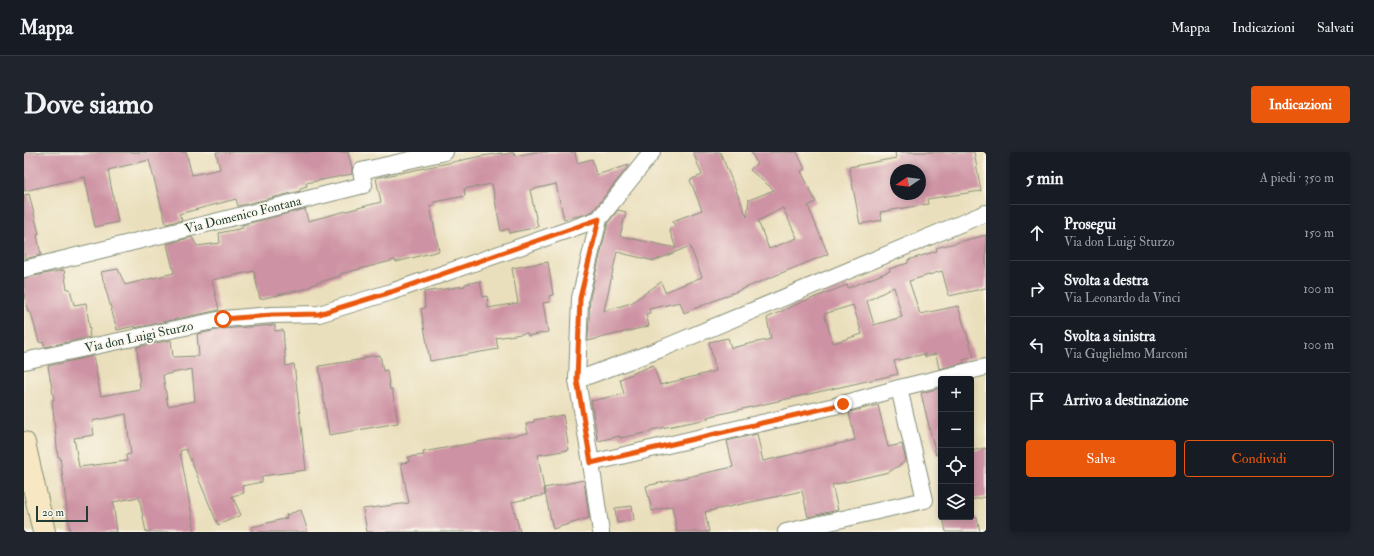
<!DOCTYPE html>
<html lang="it">
<head>
<meta charset="utf-8">
<style>
  :root { --surface:#171b24; --page:#20242c; --text:#f1f3f6; --muted:#9ea1a6; --line:#363941; --accent:#ea580c }
  body { margin:0; font-family:"IM FELL Double Pica",serif; background:var(--page); color:var(--text) }
  .controls { position:absolute; right:12px; bottom:12px; display:grid; overflow:hidden; border-radius:4px; box-shadow:0 2px 6px #0003 }
  .controls button { width:36px; height:36px; display:grid; place-items:center; padding:0; border:0; border-bottom:1px solid var(--line); background:var(--surface); color:var(--text); font:20px sans-serif }
  .compass { position:absolute; left:866px; top:12px; width:36px; height:36px; border-radius:50%; background:var(--surface); box-shadow:0 2px 6px #0003; rotate:257deg }
  .scale { position:absolute; left:12px; bottom:10px; width:52px; box-sizing:border-box; padding-left:4px; border:2px solid #1f3d34; border-top:0; font-size:11px; line-height:14px; white-space:nowrap; color:#1f3d34; -webkit-text-stroke:3px #fbf7ec; paint-order:stroke }
  .stop { position:absolute; width:12px; height:12px; margin:-9px; border:3px solid #ea580c; border-radius:50%; background:#fff }
  .stop.end { background:#ea580c; border-color:#fff; box-shadow:0 1px 4px #0008 }
  .list { margin:0; padding:0; list-style:none }
  h2 { display:flex; justify-content:space-between; align-items:center; height:52px; margin:0; padding:0 16px; font-size:17px }
  h2 small { font-size:13px; font-weight:400; color:var(--muted) }
  .list li { display:grid; grid-template-columns:26px 1fr auto; gap:12px; align-items:center; box-sizing:border-box; height:56px; padding:0 16px; border-top:1px solid var(--line) }
  .list b { display:block; font-size:15px; white-space:nowrap }
  .list p { margin:0; font-size:13px; white-space:nowrap; color:var(--muted) }
  .list em { font-size:13px; font-style:normal; color:var(--muted) }
  .actions { display:flex; gap:8px; padding:12px 16px }
  .actions a { flex:1; padding:9px 0; border:1px solid var(--accent); border-radius:4px; text-align:center; font-size:14px; color:var(--accent) }
  .actions .main { background:var(--accent); color:#fff }
  .icon { flex:none; width:22px; height:22px; fill:none; stroke:currentColor; stroke-width:2; stroke-linecap:round; stroke-linejoin:round }
  .map { position:relative; flex:none; width:962px; height:380px; overflow:hidden; border-radius:4px }
  header { display:flex; align-items:center; gap:24px; box-sizing:border-box; height:56px; padding:0 20px; background:var(--surface); border-bottom:1px solid var(--line) }
  header strong { font-size:19px }
  nav { display:flex; gap:22px; margin-inline-start:auto; font-size:14px }
  .intro { display:flex; align-items:center; justify-content:space-between; box-sizing:border-box; height:96px; padding:0 24px }
  h1 { margin:0; font-size:28px }
  .button { padding:10px 18px; border-radius:4px; background:var(--accent); color:#fff; font-size:14px; font-weight:700 }
  main { display:flex; gap:24px; padding:0 24px }
  aside { flex:1; background:var(--surface); border-radius:4px; box-shadow:0 2px 6px #0003 }
  .map>svg:first-child { display:block }
</style>
</head>
<body>
<header>
<strong>Mappa</strong>
<nav><a>Mappa</a><a>Indicazioni</a><a>Salvati</a></nav>
</header>
<div class="intro"><h1>Dove siamo</h1><a class="button">Indicazioni</a></div>
<main>
<div class="map">
<svg width="962" height="380" viewBox="0 0 962 380">
  <rect width="100%" height="100%" fill="#fbf7ec"/>
  <filter id="ink" filterUnits="userSpaceOnUse"><feTurbulence type="fractalNoise" baseFrequency=".025" numOctaves="2"/><feDisplacementMap in="SourceGraphic" scale="8" xChannelSelector="R" yChannelSelector="G"/><feConvolveMatrix kernelMatrix="1 2 1 2 8 2 1 2 1" color-interpolation-filters="sRGB"/></filter>
  <filter id="wash" filterUnits="userSpaceOnUse"><feTurbulence type="fractalNoise" baseFrequency=".012" numOctaves="4" result="noise"/><feDisplacementMap in="SourceGraphic" scale="16" xChannelSelector="R" yChannelSelector="G"/><feGaussianBlur stdDeviation="0.9" result="paint"/><feColorMatrix in="noise" values="0 0 0 0 0 0 0 0 0 0 0 0 0 0 0 0 0 1.4 0 .05"/><feComposite in="paint" operator="in"/></filter>
  <g filter="url(#wash)">
    <rect width="100%" height="100%" fill="#eadfbc"/>
    <g id="blocks">
      <!-- building -->
      <g fill="#cd92a3" fill-rule="evenodd">
        <path d="M0,0H162L168,23L196,17L192,0H324L328,16V22L282,31L283,34L276,36V39L214,54L212,47L155,62L158,68L142,72L125,8L84,18L94,70L71,75L61,25L0,39Z"/>
        <path d="M490,0L491,4L511,0H551L553,11L568,7L572,23L605,13L569,59L559,63L540,67L532,32L506,38L514,75L485,81V77L477,79L468,32L440,37L441,44L410,50V53L406,54L415,99L372,110L371,108L316,122V124L293,131L281,137L236,147L230,119L188,128L195,158L111,176V174L93,178L77,120L94,117L101,133L150,121L143,92L168,85L173,94L196,91L195,81L219,76L218,73L281,57L284,69L357,50L352,26L458,4L478,1V3Z"/>
        <path d="M669,0H696L723,65L725,47V48L750,38L726,18L733,11L727,0H773L781,17L777,19L792,50L784,54L804,102L660,161L656,150L625,157L626,161L622,162L625,174L564,189L566,145L584,71L594,58L602,60L596,84L652,96L645,77L651,74L649,69L678,58L666,28L678,23ZM759,56L773,86L745,97L734,69ZM666,94L678,125L641,140L637,130L607,151L580,159L593,100L630,109Z"/>
        <path d="M871,0H950L957,39L903,47L904,52L856,60L858,68L836,72L825,15L872,6ZM872,18H896V42H872Z"/>
        <path d="M5,42L15,82L13,83L17,103L0,107V43Z"/>
        <path d="M962,83V136L925,144L918,119L885,129L896,162L934,154L950,205L939,208L940,211L915,217L912,202L901,205V202L870,209L874,222L683,265L684,267L627,278V280L596,286V284L574,289L567,249L600,242L596,227L629,213L636,233L692,219L685,190L704,186L707,196L747,187L743,166L768,154L823,133L824,136L866,119L865,117L884,111V108L913,99L912,96ZM870,135L878,165L850,173L843,149ZM829,153L838,182L809,191L800,162Z"/>
        <path d="M524,110L529,143L525,144L526,150L519,151L524,180L504,184L503,181L472,186L474,197L406,209L397,157L401,156L400,140L441,134V132L456,129L459,145L463,144L464,156L494,151L488,116Z"/>
        <path d="M40,118L43,137H46L50,153L62,151L66,179L65,180L66,185L21,195L20,191L15,190L7,161L4,160L0,142V126Z"/>
        <path d="M251,173V179L259,178L262,214L270,212L282,318L238,324V330L218,334L220,341L208,344L217,363L194,373L162,297L156,299L171,380H122L115,345L89,350L93,380H46L36,305H34L28,248H30L24,214L69,204L77,244L116,237L113,195L147,188L149,205L175,204L173,182L198,177ZM168,217L171,249L144,254L139,223ZM102,262L107,302L102,303L103,309L55,315L50,286L70,283L68,269Z"/>
        <path d="M356,203L359,219L363,218L366,238L368,237L374,271L305,283L295,214L341,207V205Z"/>
        <path d="M917,236V302L912,303L897,241Z"/>
        <path d="M854,253L864,295L878,292L882,309L865,320L808,333L814,358L784,365L778,339L681,360L685,380H653L648,354L628,359L622,334L709,315L703,289L733,282L739,309L831,288L825,260Z"/>
        <path d="M539,263L545,298L514,303L521,343L488,350L496,380H343L339,357L385,351L377,311L385,310L384,305L400,303L399,300L504,281L502,272L510,270V268Z"/>
        <path d="M962,296V345L947,348V299Z"/>
        <path d="M560,328L565,366L529,377L520,336Z"/>
        <path d="M608,354L610,368L593,371L591,356Z"/>
        <path d="M277,358L284,380H228V375L263,366L262,363Z"/>
        <path d="M919,365H953L956,380H922Z"/>
      </g>
    </g>
  </g>
  <g filter="url(#ink)">
    <use href="#blocks" fill-opacity="0" stroke="#848e78" stroke-width="1"/>
    <g fill="none" stroke-linecap="round" stroke-linejoin="round">
      <defs>
        <g id="street">
          <path d="M0,117L340,33L337,19L421,0"/>
          <path d="M0,209L199,167L248,163L295,162L367,140L575,67"/>
          <path d="M553,228L637,197L962,61"/>
          <path d="M567,311L819,252L875,236L962,215"/>
          <path d="M577,380L567,311L553,228L556,146L575,67L628,0"/>
          <path d="M762,380L901,348L875,236"/>
        </g>
        <path id="secondary" d="M0,291L20,380"/>
      </defs>
      <!-- street casing -->
      <use href="#street" stroke="#848e78" stroke-width="18"/>
      <!-- secondary casing -->
      <use href="#secondary" stroke="#848e78" stroke-width="24"/>
      <!-- street -->
      <use href="#street" stroke="#fff" stroke-width="16"/>
      <!-- secondary -->
      <use href="#secondary" stroke="#f7e8c3" stroke-width="22"/>
    </g>
  </g>
  <g fill="none" stroke-linecap="round" stroke-linejoin="round" filter="url(#ink)">
    <!-- route -->
    <path stroke="#ea580c" stroke-width="5" d="M199,167L248,163L295,162L367,140L575,67L556,146L553,228L567,311L819,252"/>
  </g>
  <g text-anchor="middle" dominant-baseline="central" stroke-width="3.5" stroke-linejoin="round" paint-order="stroke">
    <!-- street labels -->
    <g font-size="13" fill="#1f3d34" stroke="#fbf7ec">
      <text transform="translate(219 63) rotate(-14)">Via Domenico Fontana</text>
      <text transform="translate(115 185) rotate(-12)">Via don Luigi Sturzo</text>
    </g>
  </g>
</svg>
<div class="controls">
<button>+</button>
<button>−</button>
<button><svg class="icon" aria-label="locate" viewBox="0 0 24 24"><circle cx="12" cy="12" r="6"/><path d="M12 2v4M12 18v4M2 12h4M18 12h4"/></svg></button>
<button><svg class="icon" aria-label="layers" viewBox="0 0 24 24"><path d="M12 4l9 5-9 5-9-5zM3 14l9 5 9-5"/></svg></button>
</div>
<svg class="compass" viewBox="-18 -18 36 36"><path d="M0-13l5 13h-10z" fill="#e53935"/><path d="M0 13l5-13h-10z" fill="#9ea1a6"/></svg>
<div class="scale">20 m</div>
<div class="stop" style="left:199px;top:167px"></div>
<div class="stop end" style="left:819px;top:252px"></div>
</div>
<aside>
<h2>5 min<small>A piedi · 350 m</small></h2>
<ul class="list">
<li><svg class="icon" aria-label="ahead" viewBox="0 0 24 24"><path d="M12 20V5M6 11l6-6 6 6"/></svg><div><b>Prosegui</b><p>Via don Luigi Sturzo</p></div><em>150 m</em></li>
<li><svg class="icon" aria-label="right" viewBox="0 0 24 24"><path d="M7 20v-9h11M14 6l5 5-5 5"/></svg><div><b>Svolta a destra</b><p>Via Leonardo da Vinci</p></div><em>100 m</em></li>
<li><svg class="icon" aria-label="left" viewBox="0 0 24 24"><path d="M17 20v-9H6M10 6l-5 5 5 5"/></svg><div><b>Svolta a sinistra</b><p>Via Guglielmo Marconi</p></div><em>100 m</em></li>
<li><svg class="icon" aria-label="arrive" viewBox="0 0 24 24"><path d="M6 21V4h12l-3 4 3 4H6"/></svg><div><b>Arrivo a destinazione</b></div></li>
</ul>
<div class="actions"><a class="main">Salva</a><a>Condividi</a></div>
</aside>
</main>
</body>
</html>
